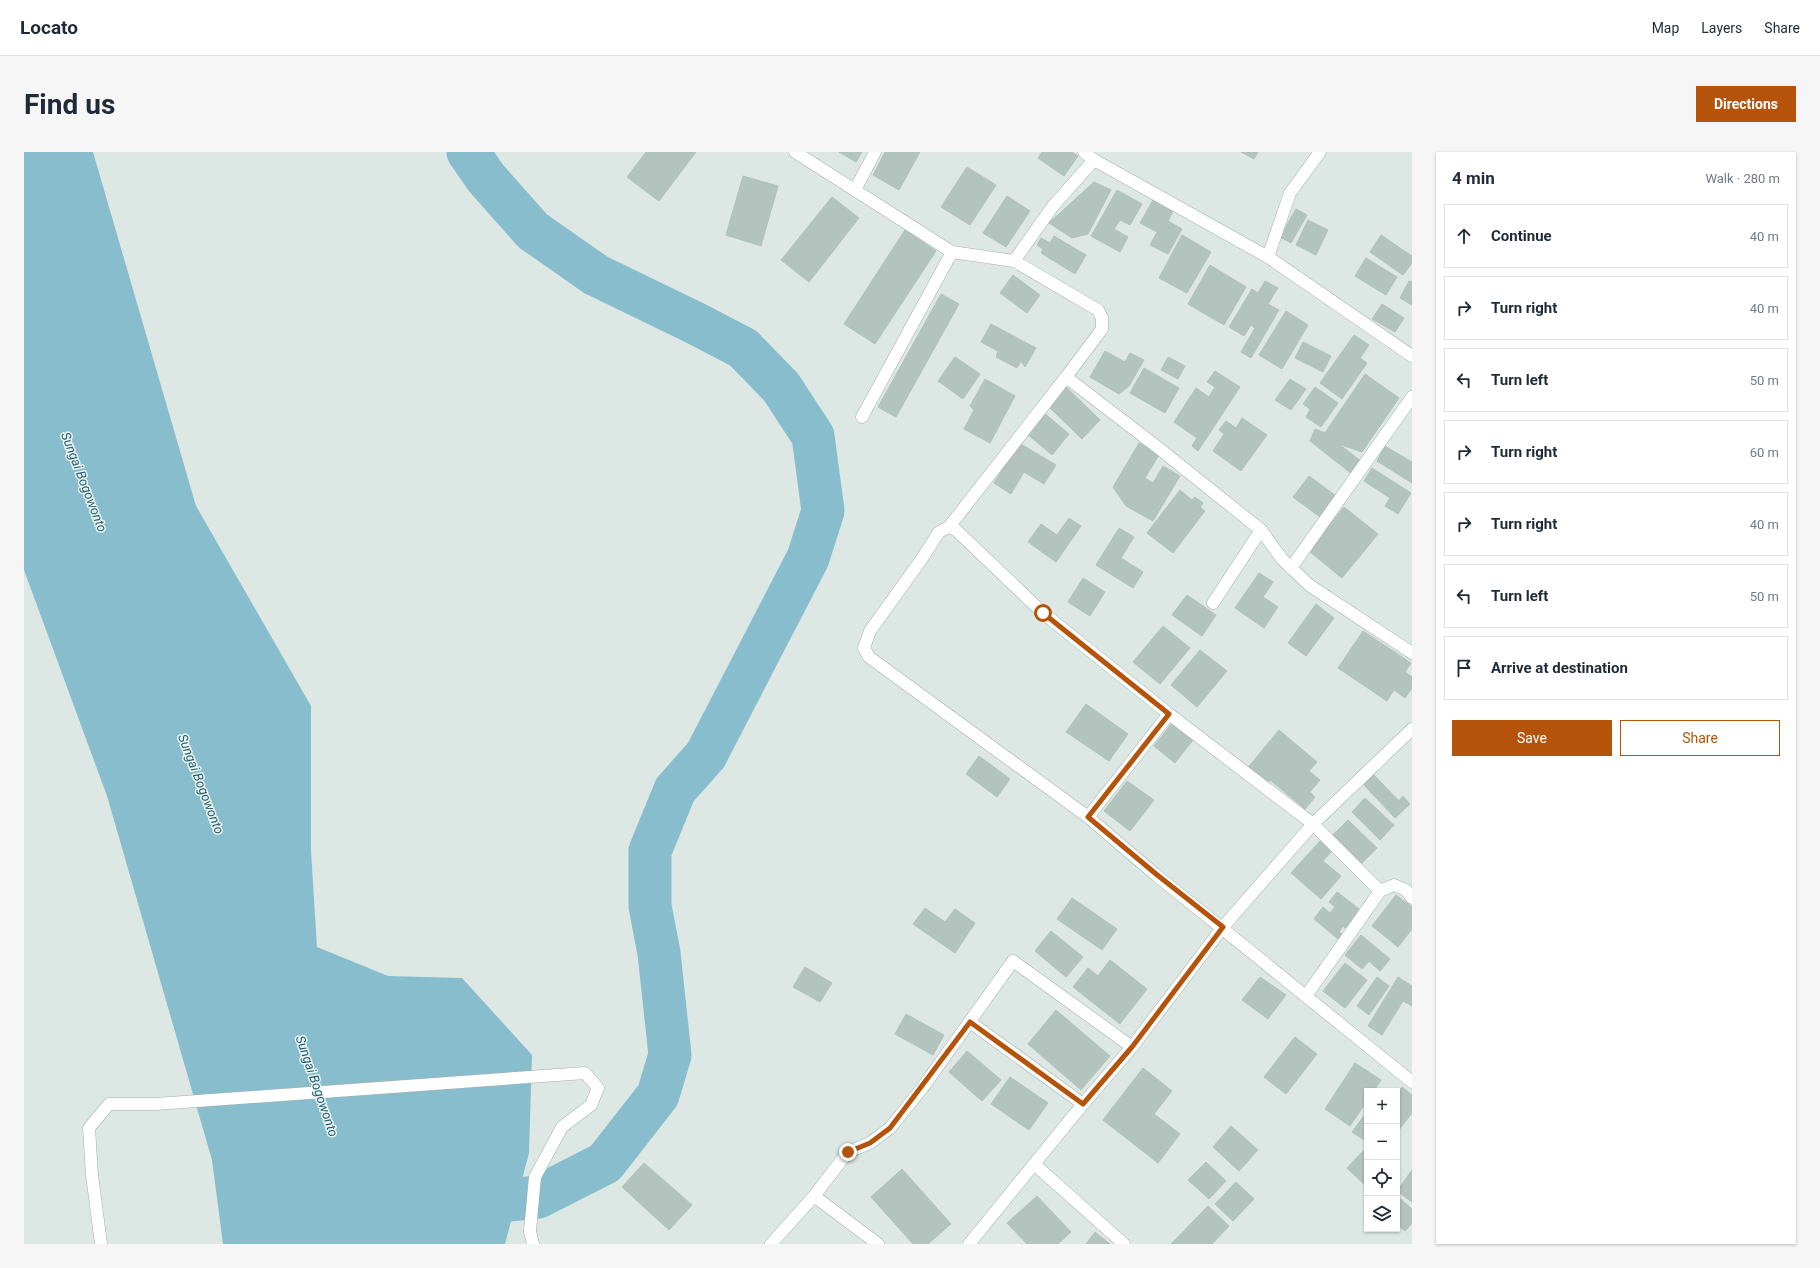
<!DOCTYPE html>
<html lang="en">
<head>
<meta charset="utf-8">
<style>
  :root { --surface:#fff; --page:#f6f6f7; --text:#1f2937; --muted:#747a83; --line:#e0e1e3; --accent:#b45309 }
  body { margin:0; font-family:Roboto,sans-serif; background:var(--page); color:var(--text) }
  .controls { position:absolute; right:12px; bottom:12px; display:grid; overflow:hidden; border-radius:0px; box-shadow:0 1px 3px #0004 }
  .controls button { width:36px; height:36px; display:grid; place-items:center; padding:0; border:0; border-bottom:1px solid var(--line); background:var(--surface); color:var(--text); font:20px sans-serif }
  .stop { position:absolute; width:12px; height:12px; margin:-9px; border:3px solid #b45309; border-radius:50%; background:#fff }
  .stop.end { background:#b45309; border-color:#fff; box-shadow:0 1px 4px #0008 }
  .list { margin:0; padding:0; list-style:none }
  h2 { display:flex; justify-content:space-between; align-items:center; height:52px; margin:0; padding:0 16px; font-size:17px }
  h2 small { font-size:13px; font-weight:400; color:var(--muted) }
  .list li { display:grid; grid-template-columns:26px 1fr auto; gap:12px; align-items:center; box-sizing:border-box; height:64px; margin:0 8px 8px; padding:0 8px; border:1px solid var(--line); border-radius:0px }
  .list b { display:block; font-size:15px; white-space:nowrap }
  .list em { font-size:13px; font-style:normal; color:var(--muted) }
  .actions { display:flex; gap:8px; padding:12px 16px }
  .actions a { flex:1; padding:9px 0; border:1px solid var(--accent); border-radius:0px; text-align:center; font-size:14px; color:var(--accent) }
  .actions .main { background:var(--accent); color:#fff }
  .icon { flex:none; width:22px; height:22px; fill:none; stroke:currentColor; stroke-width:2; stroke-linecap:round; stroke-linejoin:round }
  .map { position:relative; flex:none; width:1388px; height:1092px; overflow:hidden; border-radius:0px }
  header { display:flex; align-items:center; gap:24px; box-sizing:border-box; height:56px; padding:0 20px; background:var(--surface); border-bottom:1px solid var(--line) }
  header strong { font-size:19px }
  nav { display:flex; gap:22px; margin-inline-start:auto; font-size:14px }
  .intro { display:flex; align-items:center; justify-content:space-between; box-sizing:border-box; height:96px; padding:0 24px }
  h1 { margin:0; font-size:28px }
  .button { padding:10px 18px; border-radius:0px; background:var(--accent); color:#fff; font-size:14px; font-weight:700 }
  main { display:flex; gap:24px; padding:0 24px }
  aside { flex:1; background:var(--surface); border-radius:0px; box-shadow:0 1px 3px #0004 }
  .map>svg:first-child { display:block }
</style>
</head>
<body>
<header>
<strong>Locato</strong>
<nav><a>Map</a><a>Layers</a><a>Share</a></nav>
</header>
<div class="intro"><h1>Find us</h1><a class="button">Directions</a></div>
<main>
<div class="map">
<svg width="1388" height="1092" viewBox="0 0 1388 1092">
  <rect width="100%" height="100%" fill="#dde8e4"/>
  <!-- water -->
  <path fill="#87bdcc" d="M0,0H69L172,354L287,554V699L293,795L364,824L438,826L508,903L505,1001L481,1092H199L188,1008L83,644L0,418Z"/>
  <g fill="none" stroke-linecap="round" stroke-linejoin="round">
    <!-- river -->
    <path stroke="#87bdcc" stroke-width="43" d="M435,1053L514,1045L581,1011L634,943L646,903L635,801L626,754V699L651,638L682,603L784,406L799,359L789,284L757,235L719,196L671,171L572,123L509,79L462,26L444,0"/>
  </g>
  <!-- building -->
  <g fill="#b3c3bd" stroke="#b0c1bc">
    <path d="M622,0H672L635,49L603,25Z"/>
    <path d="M815,0H838L832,10Z"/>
    <path d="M861,0H896L875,38L849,23Z"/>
    <path d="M1018,0H1048L1054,4L1040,24L1014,6Z"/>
    <path d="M1217,0H1234L1230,7Z"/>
    <path d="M943,15L972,33L946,73L917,55Z"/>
    <path d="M719,24L754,34L737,94L702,83Z"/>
    <path d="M1070,30L1087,38L1064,82L1048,86L1025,71Z"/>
    <path d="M1093,38L1118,52L1106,73L1096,68L1090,77L1104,85L1096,100L1067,84Z"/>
    <path d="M983,44L1006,59L982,95L959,81Z"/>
    <path d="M808,45L835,66L785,130L757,108Z"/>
    <path d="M1129,48L1149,59L1144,69L1158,77L1144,102L1126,93L1133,80L1116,71Z"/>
    <path d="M1272,57L1283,63L1267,91L1256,85Z"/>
    <path d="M1284,68L1304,78L1292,103L1272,93Z"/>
    <path d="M881,78L912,99L851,192L820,172Z"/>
    <path d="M1158,83L1187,100L1163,141L1135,126Z"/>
    <path d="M1357,83L1388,104V111L1379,123L1346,100Z"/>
    <path d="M1030,84L1062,103L1051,122L1017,101L1019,97L1013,93L1017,86L1026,91Z"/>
    <path d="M1342,106L1373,125L1362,143L1331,124Z"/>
    <path d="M1186,113L1222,135L1200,173L1164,152Z"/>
    <path d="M989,123L1016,143L1003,161L976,141Z"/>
    <path d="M1241,129L1254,136L1244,152L1255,158L1227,206L1217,200L1231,176L1227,173L1220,184L1205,175L1228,137L1234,141Z"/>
    <path d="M1385,129L1388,130V153L1376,146Z"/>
    <path d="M917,142L935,152L872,265L854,255Z"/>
    <path d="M1358,152L1380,166L1371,180L1348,167Z"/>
    <path d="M1262,159L1284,173L1258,217L1235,203Z"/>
    <path d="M967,172L1012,196L1001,215L997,209L993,216L972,205L974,199L957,190Z"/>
    <path d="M1330,183L1345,193L1336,206L1343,211L1318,247L1296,231Z"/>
    <path d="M1279,190L1307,204L1299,220L1271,206Z"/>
    <path d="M1081,199L1101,210L1106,201L1120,208L1105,234L1095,242L1066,225Z"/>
    <path d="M931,205L956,222L939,247L914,229Z"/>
    <path d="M1144,205L1161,214L1154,227L1137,218Z"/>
    <path d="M1120,216L1155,236L1141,261L1106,241Z"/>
    <path d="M1191,219L1216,235L1174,299L1168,294L1173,286L1150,270L1172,236L1185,245L1191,235L1183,230Z"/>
    <path d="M1341,222L1375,246L1338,300L1315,292L1338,310L1328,322L1286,289L1291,277L1301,281Z"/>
    <path d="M961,227L991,244L966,291L940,277L950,258L946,254Z"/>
    <path d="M1266,227L1282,237L1267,258L1251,248Z"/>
    <path d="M1040,233L1076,268L1058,287L1022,252Z"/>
    <path d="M1291,235L1314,251L1297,275L1282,265L1286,257L1279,252Z"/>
    <path d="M1019,260L1045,282L1028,303L1002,281Z"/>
    <path d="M1218,266L1243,283L1217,319L1189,299L1200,282L1195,278L1202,269L1212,276Z"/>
    <path d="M995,291L1032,313L1020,332L1000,320L987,342L970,331Z"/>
    <path d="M1115,291L1135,303L1121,326L1129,331L1139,314L1156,324L1129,369L1102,354L1089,335Z"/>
    <path d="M1361,294L1388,310V331L1353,309Z"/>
    <path d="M1348,316L1387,341L1374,362L1361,354L1366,346L1340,329Z"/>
    <path d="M1285,324L1312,344L1296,365L1269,345Z"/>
    <path d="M1156,338L1168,348L1171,345L1179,351L1176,355L1181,359L1149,401L1123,381Z"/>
    <path d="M1320,355L1354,382L1318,426L1285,399Z"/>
    <path d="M1045,366L1057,374L1032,410L1004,390L1017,372L1033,383Z"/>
    <path d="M1095,376L1110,385L1097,406L1119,420L1109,436L1072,413Z"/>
    <path d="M1235,421L1249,430L1239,445L1254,455L1240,476L1211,456Z"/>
    <path d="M1059,426L1081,440L1066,464L1044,450Z"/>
    <path d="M1163,443L1192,463L1178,484L1148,463Z"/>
    <path d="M1292,452L1310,466L1282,504L1264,491Z"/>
    <path d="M1139,474L1166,496L1136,532L1109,510Z"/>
    <path d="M1339,479L1387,511L1381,520L1388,525V536L1381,546L1370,538L1363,549L1314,516Z"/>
    <path d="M1176,498L1203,519L1173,555L1147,533Z"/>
    <path d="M1062,552L1104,582L1085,609L1042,580Z"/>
    <path d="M1148,571L1169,588L1151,611L1130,594Z"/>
    <path d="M1255,578L1293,610L1285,619L1296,628L1286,640L1291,645L1281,657L1246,628L1241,634L1222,618Z"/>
    <path d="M955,604L986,627L973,645L942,622Z"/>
    <path d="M1350,623L1375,649L1379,644L1386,652L1371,666L1340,633Z"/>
    <path d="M1103,629L1130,648L1106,679L1080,659Z"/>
    <path d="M1341,646L1370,673L1356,688L1328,660Z"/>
    <path d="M1324,668L1353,696L1337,712L1308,684Z"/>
    <path d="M1296,689L1307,700L1299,709L1317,724L1297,747L1267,721Z"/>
    <path d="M1313,740L1339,760L1324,778L1319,774L1315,780L1318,782L1314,787L1290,767L1299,755L1306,761L1311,755L1305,750Z"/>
    <path d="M1372,743L1388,755V777L1374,795L1348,774Z"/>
    <path d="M1048,746L1093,777L1078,798L1033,767Z"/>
    <path d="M901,756L921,770L931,757L951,771L931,801L889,772Z"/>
    <path d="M1027,779L1059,805L1042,825L1011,799Z"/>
    <path d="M1337,783L1366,807L1356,819L1345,809L1338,817L1321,803Z"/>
    <path d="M1086,808L1123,837L1096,872L1049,835L1064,816L1074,824Z"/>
    <path d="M1321,811L1343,828L1321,856L1299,839Z"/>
    <path d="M781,815L808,831L796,850L769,835Z"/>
    <path d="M1236,825L1262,843L1244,867L1218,848Z"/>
    <path d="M1353,825L1365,834L1345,863L1333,854Z"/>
    <path d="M1374,825L1388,834V854L1379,849L1358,883L1344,874Z"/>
    <path d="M1032,858L1086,904L1057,938L1004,892Z"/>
    <path d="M882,862L920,883L909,903L871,882Z"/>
    <path d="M1271,885L1293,902L1262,942L1240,925Z"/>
    <path d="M943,899L977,928L958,949L925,920Z"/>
    <path d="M1331,911L1357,928L1350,939H1343V949L1326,974L1301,957Z"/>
    <path d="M1119,916L1148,939L1130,962L1156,982L1134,1011L1079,968Z"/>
    <path d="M986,925L1024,951L1005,978L967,952Z"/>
    <path d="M1378,935L1388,943V961L1374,979L1373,941Z"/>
    <path d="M1342,961L1343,962V990L1328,980Z"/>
    <path d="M1207,974L1234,998L1215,1019L1189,995Z"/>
    <path d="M1339,999L1343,1003V1035L1323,1016Z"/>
    <path d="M1182,1010L1202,1029L1185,1047L1164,1028Z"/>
    <path d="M620,1011L668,1053L645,1078L598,1035Z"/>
    <path d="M878,1017L927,1072L904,1092H889L847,1045Z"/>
    <path d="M1388,1018V1050L1373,1039Z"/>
    <path d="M1212,1030L1230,1047L1209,1069L1191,1052Z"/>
    <path d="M1013,1044L1047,1080L1034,1092H1003L983,1071Z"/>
    <path d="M1373,1044L1388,1057V1071L1381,1079L1373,1072Z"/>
    <path d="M1184,1054L1205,1074L1188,1092H1147Z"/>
    <path d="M1071,1080L1086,1092H1062Z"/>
  </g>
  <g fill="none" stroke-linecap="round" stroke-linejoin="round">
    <defs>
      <g id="service">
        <path d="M946,870L1059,952"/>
        <path d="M77,1092L68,1023L65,976L85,952H132L561,921L574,936L567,953L538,975L511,1025L506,1079"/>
      </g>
      <g id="minor">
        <path d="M771,0L928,100L990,109L1074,158L1078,166V177L1042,225L1132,294L1237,378L1258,407L1285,433L1388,501"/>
        <path d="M1060,0L1070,8L1244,105L1388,204"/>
        <path d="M831,38L851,0"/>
        <path d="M1244,105L1266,41L1296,0"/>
        <path d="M990,109L1029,54L1070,8"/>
        <path d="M838,265L928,100"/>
        <path d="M925,375L1042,225"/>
        <path d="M1267,416L1388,245"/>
        <path d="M1189,451L1237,378"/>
        <path d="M1064,665L1145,562"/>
        <path d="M1356,739L1289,672L1145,562L1019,461L932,378L925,375L915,380L897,408L846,479L840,496L845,505L1064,665L1132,723L1388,930"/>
        <path d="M1282,844L1356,739L1370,733L1382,738L1388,746"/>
        <path d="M1010,1012L1100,1092"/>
        <path d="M790,1044L854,1092"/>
        <path d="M506,1079L509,1092"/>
        <path d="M747,1092L790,1044L824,1000L846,991L866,976L899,935L989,809L1108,895"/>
        <path d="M945,1092L1059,952L1108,895L1199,775L1289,672L1388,577"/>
      </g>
    </defs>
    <!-- service casing -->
    <use href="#service" stroke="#a1afab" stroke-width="13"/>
    <!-- minor casing -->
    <use href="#minor" stroke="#a1afab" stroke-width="13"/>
    <!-- service -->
    <use href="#service" stroke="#fff" stroke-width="12"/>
    <!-- minor -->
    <use href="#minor" stroke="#fff" stroke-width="12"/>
  </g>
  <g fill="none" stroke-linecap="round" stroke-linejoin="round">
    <!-- route -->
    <path stroke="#b45309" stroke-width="5" d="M824,1000L846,991L866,976L946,870L1059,952L1108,895L1199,775L1132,722L1064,665L1145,562L1019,461"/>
  </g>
  <g text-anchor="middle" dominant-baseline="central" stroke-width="3" stroke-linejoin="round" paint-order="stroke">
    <!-- water labels -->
    <g font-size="13" font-style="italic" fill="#1e5c6f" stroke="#edf5f2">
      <text transform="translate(60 330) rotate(69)">Sungai Bogowonto</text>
      <text transform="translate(177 632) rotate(69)">Sungai Bogowonto</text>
      <text transform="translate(293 934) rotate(71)">Sungai Bogowonto</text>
    </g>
  </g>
</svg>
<div class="controls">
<button>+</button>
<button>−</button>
<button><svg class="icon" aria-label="locate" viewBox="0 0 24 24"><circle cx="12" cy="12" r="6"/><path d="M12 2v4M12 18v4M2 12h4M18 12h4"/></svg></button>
<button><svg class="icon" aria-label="layers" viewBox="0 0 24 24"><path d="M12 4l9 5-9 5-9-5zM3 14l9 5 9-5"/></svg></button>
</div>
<div class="stop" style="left:1019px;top:461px"></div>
<div class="stop end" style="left:824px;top:1000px"></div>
</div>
<aside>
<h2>4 min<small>Walk · 280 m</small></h2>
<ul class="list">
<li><svg class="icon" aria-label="ahead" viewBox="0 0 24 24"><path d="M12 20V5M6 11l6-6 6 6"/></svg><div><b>Continue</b></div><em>40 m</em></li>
<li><svg class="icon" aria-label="right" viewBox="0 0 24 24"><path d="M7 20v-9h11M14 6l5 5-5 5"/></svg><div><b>Turn right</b></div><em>40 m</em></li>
<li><svg class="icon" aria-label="left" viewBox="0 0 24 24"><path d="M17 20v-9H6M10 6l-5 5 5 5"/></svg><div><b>Turn left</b></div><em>50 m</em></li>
<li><svg class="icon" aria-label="right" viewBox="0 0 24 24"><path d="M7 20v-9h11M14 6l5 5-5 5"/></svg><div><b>Turn right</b></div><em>60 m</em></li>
<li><svg class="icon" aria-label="right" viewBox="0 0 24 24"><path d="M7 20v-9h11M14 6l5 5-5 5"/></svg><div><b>Turn right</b></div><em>40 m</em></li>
<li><svg class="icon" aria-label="left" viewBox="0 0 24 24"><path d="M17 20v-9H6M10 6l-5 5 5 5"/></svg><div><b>Turn left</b></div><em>50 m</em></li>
<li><svg class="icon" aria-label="arrive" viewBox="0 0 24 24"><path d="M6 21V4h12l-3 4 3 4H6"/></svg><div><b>Arrive at destination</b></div></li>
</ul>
<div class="actions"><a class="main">Save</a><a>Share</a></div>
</aside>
</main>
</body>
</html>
